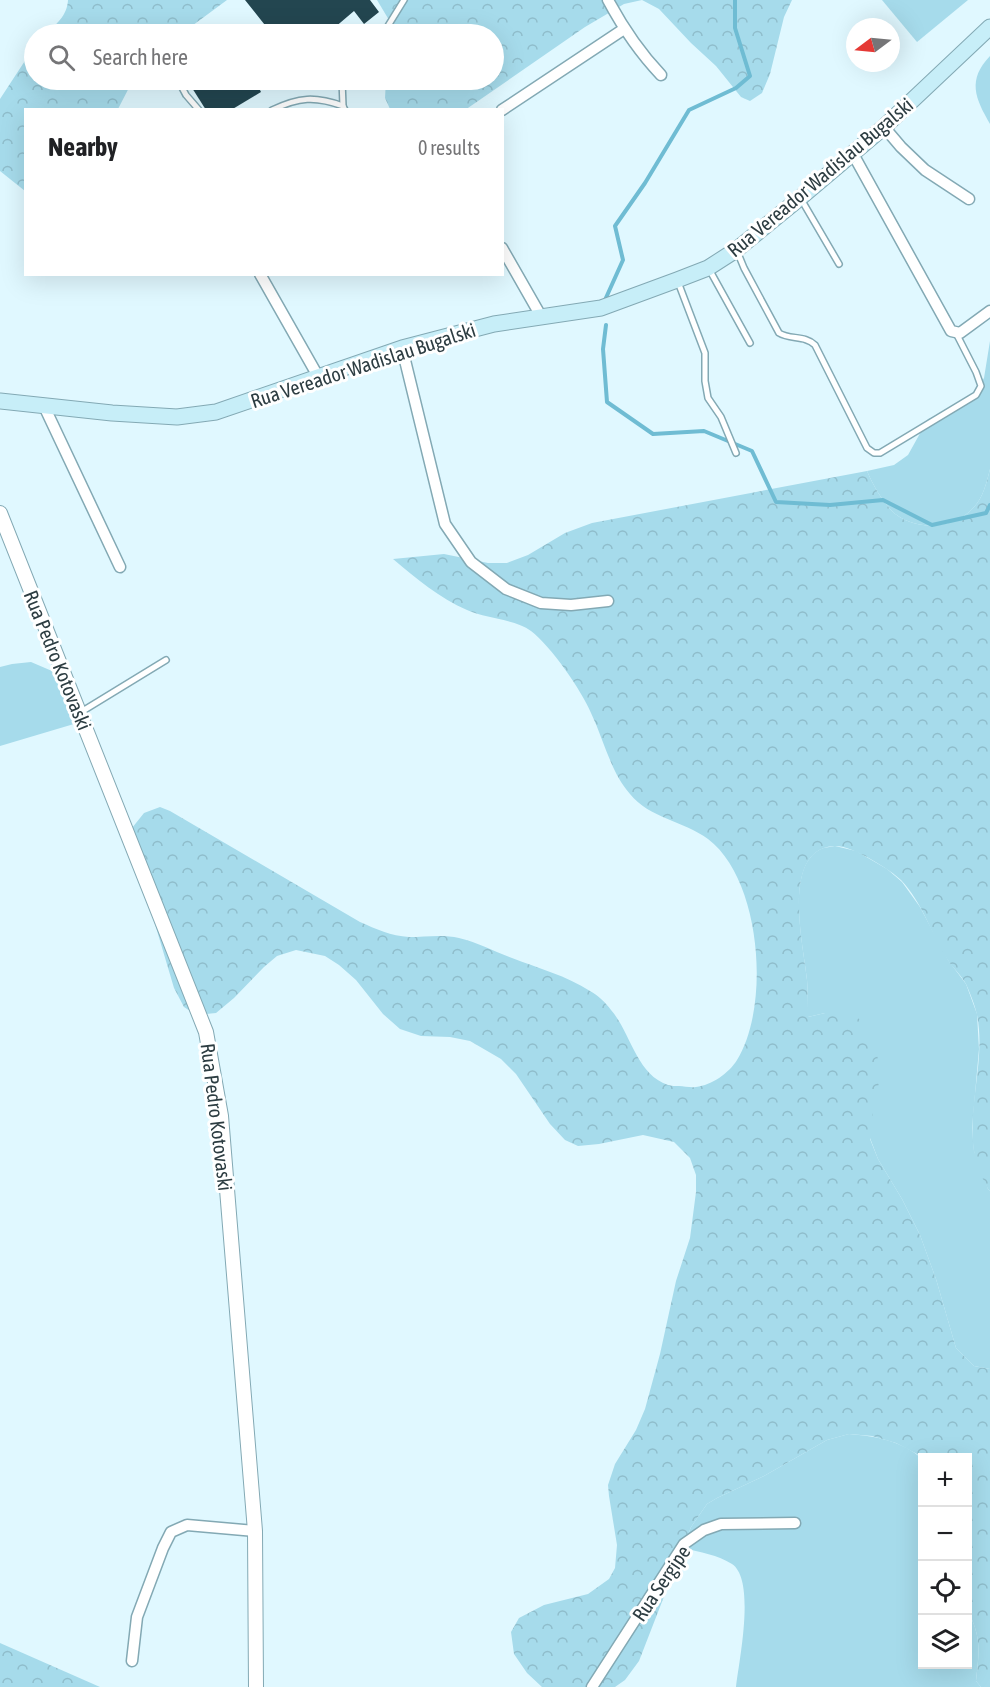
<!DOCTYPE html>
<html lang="en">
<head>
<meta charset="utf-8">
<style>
  :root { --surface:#fff; --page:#f2f2f2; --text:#202124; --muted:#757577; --line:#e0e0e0 }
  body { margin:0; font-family:"Asap Condensed",sans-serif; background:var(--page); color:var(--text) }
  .controls { position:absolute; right:18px; bottom:18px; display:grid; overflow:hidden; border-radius:0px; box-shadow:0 6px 24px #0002 }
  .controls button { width:54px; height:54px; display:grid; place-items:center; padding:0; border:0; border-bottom:2px solid var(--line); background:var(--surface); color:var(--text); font:30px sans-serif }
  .compass { position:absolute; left:846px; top:18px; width:54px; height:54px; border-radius:50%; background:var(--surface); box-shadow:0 6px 24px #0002; rotate:254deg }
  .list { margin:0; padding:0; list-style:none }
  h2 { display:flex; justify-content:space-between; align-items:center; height:78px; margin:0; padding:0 24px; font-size:26px }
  h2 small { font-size:20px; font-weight:400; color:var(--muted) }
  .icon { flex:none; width:33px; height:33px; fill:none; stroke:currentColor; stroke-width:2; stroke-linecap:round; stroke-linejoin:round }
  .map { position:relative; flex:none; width:990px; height:1687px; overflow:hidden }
  .search { position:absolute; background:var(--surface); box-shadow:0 6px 24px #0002; left:24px; top:24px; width:480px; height:66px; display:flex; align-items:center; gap:15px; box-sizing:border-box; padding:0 21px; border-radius:33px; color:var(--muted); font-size:22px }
  .panel { position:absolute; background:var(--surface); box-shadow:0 6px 24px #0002; left:24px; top:108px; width:480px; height:168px; border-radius:0px }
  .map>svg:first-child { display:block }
</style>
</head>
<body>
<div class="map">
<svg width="990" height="1687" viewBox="0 0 990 1687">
  <defs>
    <pattern id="forest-crowns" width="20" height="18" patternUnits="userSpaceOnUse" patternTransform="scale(1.5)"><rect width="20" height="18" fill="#a6dbeb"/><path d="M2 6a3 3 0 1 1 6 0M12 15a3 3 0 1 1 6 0" fill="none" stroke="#8fbdcb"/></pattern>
  </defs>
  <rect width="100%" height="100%" fill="#e0f8ff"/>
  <!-- grass -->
  <g fill="#a6dbeb">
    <path d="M882,0H968L917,42Z"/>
    <path d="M990,56V124C975,98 967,80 990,56Z"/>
    <path d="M990,341V469C987,481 983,498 974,507C955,530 912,532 891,510C881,499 873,485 867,471L894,465L908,455L928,419L953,408L976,391L984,378Z"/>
    <path d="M31,662L52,671L69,694L84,721L0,746V667L12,664Z"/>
    <path d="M835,846L856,851L887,869L902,882L920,907L948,960L966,984L977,1014L979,1049L972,1128L974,1151L988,1189L990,1191V1369L974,1366L956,1348L936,1279L920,1235L902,1199L878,1159L870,1138V1129L825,1013L808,1017C808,1005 808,992 807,980C804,948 784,867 821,849C825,847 831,847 835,846Z"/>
    <path d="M849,1434C875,1436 903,1441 922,1459V1664H968V1611C982,1639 979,1651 976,1681L981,1687H736C739,1661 756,1580 732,1564C718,1555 700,1552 683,1548L691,1527L707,1504L717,1498L764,1476L827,1440Z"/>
  </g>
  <!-- forest -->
  <g fill="url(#forest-crowns)">
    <path d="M68,0H227L181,34H46C57,23 67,16 68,0Z"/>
    <path d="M377,0H792L784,17L770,74L762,93L750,101L741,97L716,66L691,43L659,9L642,0L624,4L585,27L465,110L390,109L385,98L386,80H494V34H393L392,25Z"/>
    <path d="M34,47V80H133L118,109L26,110L25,191L0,171V99Z"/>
    <path d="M990,469V1191L988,1189C982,1177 976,1165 974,1151C967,1106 986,1060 977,1015C975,1005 970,993 966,984C961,975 953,968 947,959C931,933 922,902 901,880C891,871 879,864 867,857C857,852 844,845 833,846C780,851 804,947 807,980C808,992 808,1004 808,1017L825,1013H848L865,1022L874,1041L879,1064V1082L870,1128V1139L878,1159L902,1199L920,1235L936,1279L956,1348L974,1366L990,1369V1687H981L976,1681C979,1652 982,1639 968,1611V1458L922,1459L917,1454L896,1443L872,1436L849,1434L827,1440L764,1476L717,1498L707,1504L691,1527L639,1661L625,1680L615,1687H542L527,1673L514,1654L511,1632L519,1618L544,1605L588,1594L609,1579L615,1568L617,1545L609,1496L608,1485L615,1464L636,1430L645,1409L660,1354L676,1281L690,1238L696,1192V1175L690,1158L674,1142L643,1135L599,1144L578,1146L565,1140L550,1124L516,1074L501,1059L470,1041L450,1037L421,1036L400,1029L383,1014L356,980L339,965L325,956L296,950L277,956L264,967L234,998L216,1013L196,1015L184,1007L174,988L128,833L144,813L160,807L170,811L360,922C376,929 391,936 409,937C425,937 443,934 459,938C477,942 495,952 512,958C538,968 567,976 590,991C598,995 606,1003 611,1010C631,1033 636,1074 668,1085C671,1086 676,1086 679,1086C684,1086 691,1088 696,1087C712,1085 729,1073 737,1060C771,1005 761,879 708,839C684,821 649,818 630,794C610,771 604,740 591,713C582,691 550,645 531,631C515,619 487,619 467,610C439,598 417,579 393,559L444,554L488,563H507L528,555L565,533L592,523L867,471C873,485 881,499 891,510C912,532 955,530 974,507C983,498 987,481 990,469Z"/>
    <path d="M0,1643L100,1687H0Z"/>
  </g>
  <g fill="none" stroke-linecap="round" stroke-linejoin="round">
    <!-- stream -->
    <g stroke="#6fbcd3" stroke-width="4">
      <path d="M605,300L623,260L615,226L645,183L689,110L736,88L750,76L735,28V0"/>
      <path d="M606,325L603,349L607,402L653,434L704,431L752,451L776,502L830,505L883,500L932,525L986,513L990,505"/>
    </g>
  </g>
  <!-- building -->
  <g fill="#234650">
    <path d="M245,0H370L379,12L364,24L354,11L327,34H272Z"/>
    <path d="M187,80H255L261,92L231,110H206Z"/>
  </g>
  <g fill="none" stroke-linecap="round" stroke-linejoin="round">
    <defs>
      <g id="service">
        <path d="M155,29L158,34"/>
        <path d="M383,34L404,0"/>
        <path d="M178,80L186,95L199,110"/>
        <path d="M342,80L343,106"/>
        <path d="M272,110C299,97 315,96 343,106L345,110"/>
        <path d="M801,199L839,264"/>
        <path d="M737,251L744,268L779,333C790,340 805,335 815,345L867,448L874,453H880L976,395L981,386L976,372L956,333"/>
        <path d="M709,269L750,343"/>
        <path d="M678,282L705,353V381L708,398L721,417L736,453"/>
        <path d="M81,712L166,660"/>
      </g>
      <g id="minor">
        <path d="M608,0C623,28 639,52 661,75"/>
        <path d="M502,110L624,29"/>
        <path d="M884,127L901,147L925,170L969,199"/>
        <path d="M853,154L951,331L960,333L990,311"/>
        <path d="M502,248L542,318"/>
        <path d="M260,274L319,378"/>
        <path d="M402,348L445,524L471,562L506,589L541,603L571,605L608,601"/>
        <path d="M44,406L120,567"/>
        <path d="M132,1661L137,1617L163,1548L171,1532L187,1525L255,1531"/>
        <path d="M592,1687L684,1544L704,1530L721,1524L795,1523"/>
      </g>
      <path id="tertiary" d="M0,513L206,1032L221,1116L255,1531L256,1687"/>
      <path id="secondary" d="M0,401L112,413L177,417L216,412L402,348L494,324L601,308L677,280L708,268L736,250L800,198L884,127L990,27"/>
    </defs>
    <!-- service casing -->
    <use href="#service" stroke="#83a9b4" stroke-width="8"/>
    <!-- minor casing -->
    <use href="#minor" stroke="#83a9b4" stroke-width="13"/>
    <!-- tertiary casing -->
    <use href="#tertiary" stroke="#83a9b4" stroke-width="16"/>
    <!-- secondary casing -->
    <use href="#secondary" stroke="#83a9b4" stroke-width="17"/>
    <!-- service -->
    <use href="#service" stroke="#fff" stroke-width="5"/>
    <!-- minor -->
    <use href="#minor" stroke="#fff" stroke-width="10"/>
    <!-- tertiary -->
    <use href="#tertiary" stroke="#fff" stroke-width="14"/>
    <!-- secondary -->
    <use href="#secondary" stroke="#c7eef8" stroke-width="15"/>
  </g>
  <g text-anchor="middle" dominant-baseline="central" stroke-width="6" stroke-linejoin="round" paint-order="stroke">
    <!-- street labels -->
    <g font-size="20" fill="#2d3d42" stroke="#fff">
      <text transform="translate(820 177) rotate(-40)">Rua Vereador Wadislau Bugalski</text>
      <text transform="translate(363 365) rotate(-18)">Rua Vereador Wadislau Bugalski</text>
      <text transform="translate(58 660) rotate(68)">Rua Pedro Kotovaski</text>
      <text transform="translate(217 1117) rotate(83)">Rua Pedro Kotovaski</text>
      <text transform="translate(661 1583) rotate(-56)">Rua Sergipe</text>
    </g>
  </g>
</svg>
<div class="controls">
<button>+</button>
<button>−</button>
<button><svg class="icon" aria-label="locate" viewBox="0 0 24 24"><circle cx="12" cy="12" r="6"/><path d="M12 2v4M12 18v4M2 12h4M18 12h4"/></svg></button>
<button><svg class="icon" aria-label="layers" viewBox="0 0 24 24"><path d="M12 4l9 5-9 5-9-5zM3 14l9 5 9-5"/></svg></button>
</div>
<svg class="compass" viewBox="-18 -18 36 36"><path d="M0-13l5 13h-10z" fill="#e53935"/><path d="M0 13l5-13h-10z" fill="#757577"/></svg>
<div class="search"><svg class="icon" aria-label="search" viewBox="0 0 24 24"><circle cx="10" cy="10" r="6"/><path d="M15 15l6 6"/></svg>Search here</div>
<section class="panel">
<h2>Nearby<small>0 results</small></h2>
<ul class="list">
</ul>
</section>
</div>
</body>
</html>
